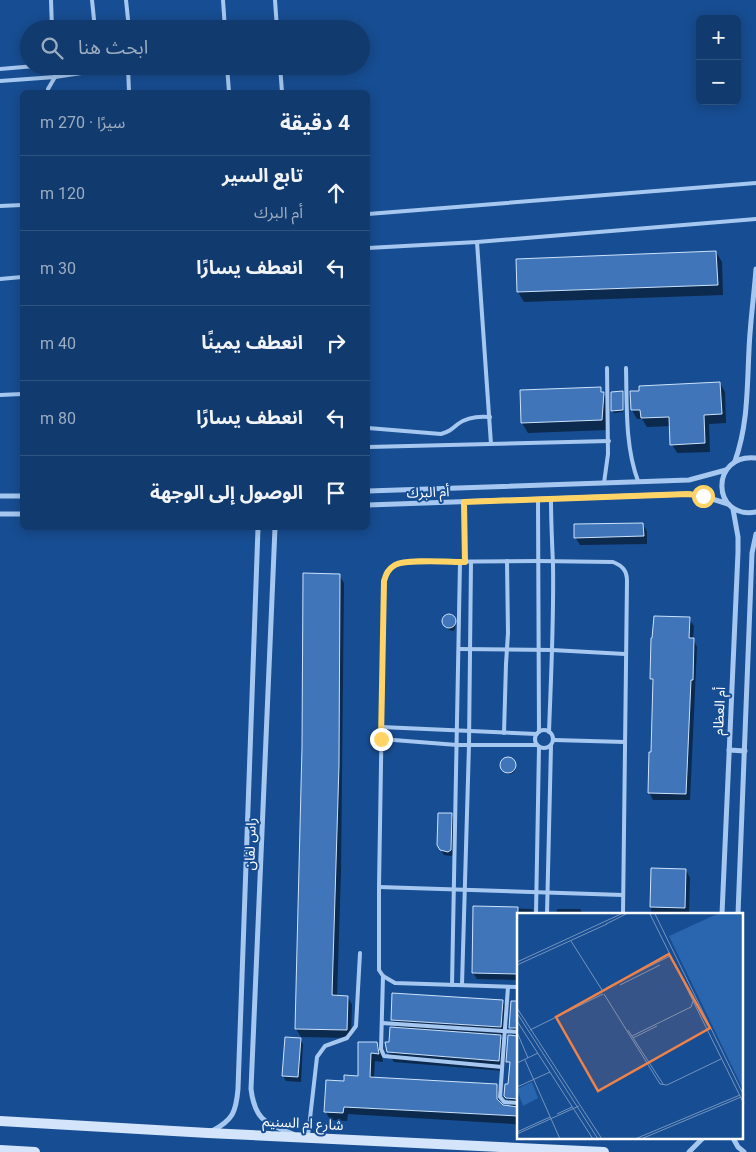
<!DOCTYPE html>
<html lang="ar">
<head>
<meta charset="utf-8">
<style>
  :root { --surface:#113a6e; --page:#1e4576; --text:#f1f3f6; --muted:#9cadc2; --line:#305481 }
  body { margin:0; font-family:Roboto,"Noto Sans Arabic",sans-serif; background:var(--page); color:var(--text); direction:rtl }
  .controls { position:absolute; right:15px; top:15px; display:grid; overflow:hidden; border-radius:8px; box-shadow:0 2px 12px #0003 }
  .controls button { width:45px; height:45px; display:grid; place-items:center; padding:0; border:0; border-bottom:1px solid var(--line); background:var(--surface); color:var(--text); font:25px sans-serif }
  .stop { position:absolute; width:15px; height:15px; margin:-11px; border:4px solid #ffd365; border-radius:50%; background:#fff }
  .stop.end { background:#ffd365; border-color:#fff; box-shadow:0 1px 5px #0008 }
  .list { margin:0; padding:0; list-style:none }
  h2 { display:flex; justify-content:space-between; align-items:center; height:65px; margin:0; padding:0 20px; font-size:21px }
  h2 small { font-size:16px; font-weight:400; color:var(--muted) }
  .list li { display:grid; grid-template-columns:32px 1fr auto; gap:15px; align-items:center; box-sizing:border-box; height:75px; padding:0 20px; border-top:1px solid var(--line) }
  .list b { display:block; font-size:19px; white-space:nowrap }
  .list p { margin:0; font-size:16px; white-space:nowrap; color:var(--muted) }
  .list em { font-size:16px; font-style:normal; color:var(--muted) }
  .icon { flex:none; width:28px; height:28px; fill:none; stroke:currentColor; stroke-width:2; stroke-linecap:round; stroke-linejoin:round }
  .map { position:relative; flex:none; width:756px; height:1152px; overflow:hidden; direction:ltr }
  .search { position:absolute; background:var(--surface); box-shadow:0 2px 12px #0003; left:20px; top:20px; width:350px; height:55px; display:flex; align-items:center; gap:12px; box-sizing:border-box; padding:0 18px; border-radius:28px; color:var(--muted); font-size:19px }
  .panel { position:absolute; background:var(--surface); box-shadow:0 2px 12px #0003; left:20px; top:90px; width:350px; height:440px; border-radius:8px; direction:rtl }
  .map>svg:first-child { display:block }
</style>
</head>
<body>
<div class="map">
<svg width="756" height="1152" viewBox="0 0 756 1152">
  <rect width="100%" height="100%" fill="#174d92"/>
  <!-- shadow -->
  <g fill="#0007">
    <path d="M716,252L722,262L723,295L524,302L518,292Z"/>
    <path d="M720,383L725,392L726,423L709,424L710,452L677,453L672,444L671,426L647,427L642,419H637L632,410L641,392Z"/>
    <path d="M600,388L609,404L607,430L528,433L522,423Z"/>
    <path d="M622,393L623,412L614,413L612,411Z"/>
    <path d="M643,524L647,532V544L580,545L575,537Z"/>
    <path d="M339,575L344,583L341,872L337,997H348L352,1005L351,1038L301,1037L296,1029L303,747Z"/>
    <path d="M447,615L454,617L456,619L455,629L453,631L449,630L443,622L444,618Z"/>
    <path d="M689,619L694,626L693,639L697,647L690,800H653L649,792L652,754L654,683L651,679Z"/>
    <circle cx="509" cy="767" r="7"/>
    <path d="M451,814L454,819L453,855L451,856L444,855L438,845Z"/>
    <path d="M653,870H686L690,878L689,914H651Z"/>
    <path d="M474,907L532,909L535,914H518V980L477,979L473,973Z"/>
    <path d="M557,909H580L583,914H556Z"/>
    <path d="M503,1002L508,1012L507,1037H500L506,1046L504,1071L394,1062L388,1052L398,1029L392,1020Z"/>
    <path d="M512,1002H518V1125L513,1124L348,1114L347,1121L330,1120L326,1112L327,1082L345,1083L359,1077V1043H377L381,1051L383,1062L375,1061L374,1078L496,1085L501,1093L500,1106L512,1107L505,1096L509,1086L511,1067L508,1061L516,1037L510,1027Z"/>
    <path d="M300,1039L303,1044L301,1082L286,1081L283,1076Z"/>
  </g>
  <!-- building -->
  <g fill="#4076b9" stroke="#cde2fb">
    <path d="M716,251L718,285L517,292L516,259Z"/>
    <path d="M720,382L722,414L704,415L705,443L670,445L669,417L641,418L640,410H631L630,391H639V386Z"/>
    <path d="M601,387V392H604L602,420L521,423L520,390Z"/>
    <path d="M623,391V410L611,411V392Z"/>
    <path d="M643,523L644,536L574,538V524Z"/>
    <path d="M303,573L340,574L339,765L332,995L348,996L347,1030L295,1029L302,747Z"/>
    <circle cx="449" cy="621" r="7"/>
    <path d="M654,616L690,617L689,638H694L693,680H691L686,794L648,793L649,752H651L653,679H650L651,638H652Z"/>
    <circle cx="508" cy="765" r="8"/>
    <path d="M438,813H452L451,850L448,852L440,850L437,845Z"/>
    <path d="M651,868L686,869L685,908L650,907Z"/>
    <path d="M473,906L518,907L517,974L472,973Z"/>
    <path d="M392,993L503,1000L501,1027L391,1020Z"/>
    <path d="M511,1001H518V1028H509Z"/>
    <path d="M390,1027L501,1035L499,1061L387,1052L385,1042H389Z"/>
    <path d="M508,1035L518,1036V1099L506,1098L504,1096L505,1084H508L510,1062H506Z"/>
    <path d="M285,1037L301,1038L298,1077L282,1076Z"/>
    <path d="M358,1042H377L379,1054L371,1053L370,1077L497,1084V1099L503,1105L518,1107V1116L344,1107L343,1113L324,1112L326,1080L344,1081V1075L358,1076Z"/>
  </g>
  <g fill="none" stroke-linecap="round" stroke-linejoin="round">
    <!-- service -->
    <g stroke="#a6c8f0" stroke-width="4">
      <path d="M51,0L52,29"/>
      <path d="M92,0L95,29"/>
      <path d="M126,0L129,29"/>
      <path d="M223,0L225,29"/>
      <path d="M275,0L277,29"/>
      <path d="M139,29L225,23"/>
      <path d="M227,66L229,92"/>
      <path d="M280,66L282,92"/>
      <path d="M128,67L129,92"/>
      <path d="M0,69L35,66"/>
      <path d="M0,81L55,77L128,66"/>
      <path d="M48,92V89L55,77L54,66"/>
      <path d="M0,206L22,205"/>
      <path d="M368,214L756,183"/>
      <path d="M477,242L491,444"/>
      <path d="M368,248L477,242L756,219"/>
      <path d="M0,279L22,277"/>
      <path d="M626,368C627,406 625,446 638,481"/>
      <path d="M0,395L22,394"/>
      <path d="M368,428L441,434C449,432 452,429 458,424C467,417 478,416 490,417"/>
      <path d="M368,447L609,441"/>
      <path d="M604,483L608,454L607,368"/>
      <path d="M538,499L539,732"/>
      <path d="M464,502L465,562"/>
      <path d="M507,561L508,633"/>
      <path d="M459,649L552,650L625,654"/>
      <path d="M381,727L537,734"/>
      <circle cx="544" cy="739" r="9"/>
      <path d="M549,732C551,676 554,620 553,564C552,542 551,521 551,499"/>
      <path d="M504,733L506,664"/>
      <path d="M381,739L457,745H537"/>
      <path d="M554,740L625,742"/>
      <path d="M379,887L623,895"/>
      <path d="M536,914L539,747"/>
      <path d="M547,914L551,746"/>
      <path d="M383,976L381,1049L384,1056L502,1067"/>
      <path d="M452,985L460,562"/>
      <path d="M462,985L469,745L471,562"/>
      <path d="M508,987L500,1097L504,1102L518,1103"/>
      <path d="M518,987L395,983L383,976L379,970V887L384,581C387,570 392,565 403,562L538,561L613,562C623,566 627,571 627,581L623,914"/>
      <path d="M382,1023L518,1032"/>
      <path d="M308,1136L317,1057L325,1046L347,1038L356,1026L360,953"/>
    </g>
    <!-- minor -->
    <g stroke="#a6c8f0" stroke-width="5">
      <path d="M756,458C710,453 711,520 756,512"/>
      <path d="M735,461C748,425 747,388 749,350C750,323 754,296 756,269"/>
      <path d="M368,491L689,480L726,470"/>
      <path d="M0,496H22"/>
      <path d="M368,505L688,494L703,496L728,504"/>
      <path d="M0,514H22"/>
      <path d="M275,528L251,1089C255,1121 266,1123 293,1134"/>
      <path d="M729,750L745,751"/>
      <path d="M722,914L738,552V537L733,509"/>
      <path d="M738,914L752,553L756,534"/>
      <path d="M212,1131C233,1120 236,1112 238,1089L258,528"/>
      <path d="M733,1138L738,1147L744,1152"/>
      <path d="M689,1152L703,1138"/>
    </g>
    <!-- secondary -->
    <g stroke="#d4e5fb" stroke-width="10">
      <path d="M0,1121L208,1133L604,1152"/>
      <path d="M0,1150L35,1152"/>
    </g>
    <!-- service-bridge -->
    <path stroke="#a6c8f0" stroke-width="4" d="M506,664L508,633"/>
  </g>
  <g fill="none" stroke-linecap="round" stroke-linejoin="round">
    <!-- route -->
    <path stroke="#ffd365" stroke-width="6" d="M381,739L384,581C386,574 388,569 395,565C406,559 449,562 465,562L464,502L688,494L703,496"/>
  </g>
  <g text-anchor="middle" dominant-baseline="central" stroke-width="4" stroke-linejoin="round" paint-order="stroke">
    <!-- street labels -->
    <g font-size="14" fill="#fff" stroke="#174d92">
      <text transform="translate(428 492) rotate(-2)">أم البرك</text>
      <text transform="translate(719 711) rotate(-87)">أم العظام</text>
      <text transform="translate(250 844) rotate(-88)">راس لفان</text>
      <text transform="translate(303 1123) rotate(3)">شارع ام السنيم</text>
    </g>
  </g>
  <!-- overview -->
  <g transform="translate(517 913)">
    <rect width="226" height="226" fill="#174d92"/>
    <path d="M200,1H226V176L152,23Z" fill="#2a66b0"/>
    <path d="M15,169L21,185L6,193L0,176Z" fill="#2a66b0"/>
    <path fill="none" stroke="#7494be" stroke-width="1" d="M133,1L227,191M138,1L227,183M89,11L109,1M54,28L85,77M0,49L104,1M0,52L90,11M103,72L143,52M89,75L153,43M87,81L143,171L150,172L204,146M0,95L85,226M0,100L81,226M0,108L76,226M13,117L86,81M111,117L146,171M0,119L11,145M115,123L174,94L176,88M116,125L140,113M8,147L43,226M0,150L21,140M0,174L33,159M40,201L55,194M0,219L33,204M0,221L62,193M118,226L223,182M124,226L224,184"/>
    <path fill="#ee8249" fill-opacity="0.15" stroke="#ee8249" stroke-width="2.5" d="M152,41L193,115L81,178L39,104Z"/>
    <rect width="226" height="226" fill="none" stroke="#fff" stroke-width="2.5"/>
  </g>
</svg>
<div class="controls">
<button>+</button>
<button>−</button>
</div>
<div class="stop" style="left:703px;top:496px"></div>
<div class="stop end" style="left:381px;top:739px"></div>
<div class="search"><svg class="icon" aria-label="search" viewBox="0 0 24 24"><circle cx="10" cy="10" r="6"/><path d="M15 15l6 6"/></svg>ابحث هنا</div>
<section class="panel">
<h2>4 دقيقة<small>سيرًا · 270 m</small></h2>
<ul class="list">
<li><svg class="icon" aria-label="ahead" viewBox="0 0 24 24"><path d="M12 20V5M6 11l6-6 6 6"/></svg><div><b>تابع السير</b><p>أم البرك</p></div><em>120 m</em></li>
<li><svg class="icon" aria-label="left" viewBox="0 0 24 24"><path d="M17 20v-9H6M10 6l-5 5 5 5"/></svg><div><b>انعطف يسارًا</b></div><em>30 m</em></li>
<li><svg class="icon" aria-label="right" viewBox="0 0 24 24"><path d="M7 20v-9h11M14 6l5 5-5 5"/></svg><div><b>انعطف يمينًا</b></div><em>40 m</em></li>
<li><svg class="icon" aria-label="left" viewBox="0 0 24 24"><path d="M17 20v-9H6M10 6l-5 5 5 5"/></svg><div><b>انعطف يسارًا</b></div><em>80 m</em></li>
<li><svg class="icon" aria-label="arrive" viewBox="0 0 24 24"><path d="M6 21V4h12l-3 4 3 4H6"/></svg><div><b>الوصول إلى الوجهة</b></div></li>
</ul>
</section>
</div>
</body>
</html>
